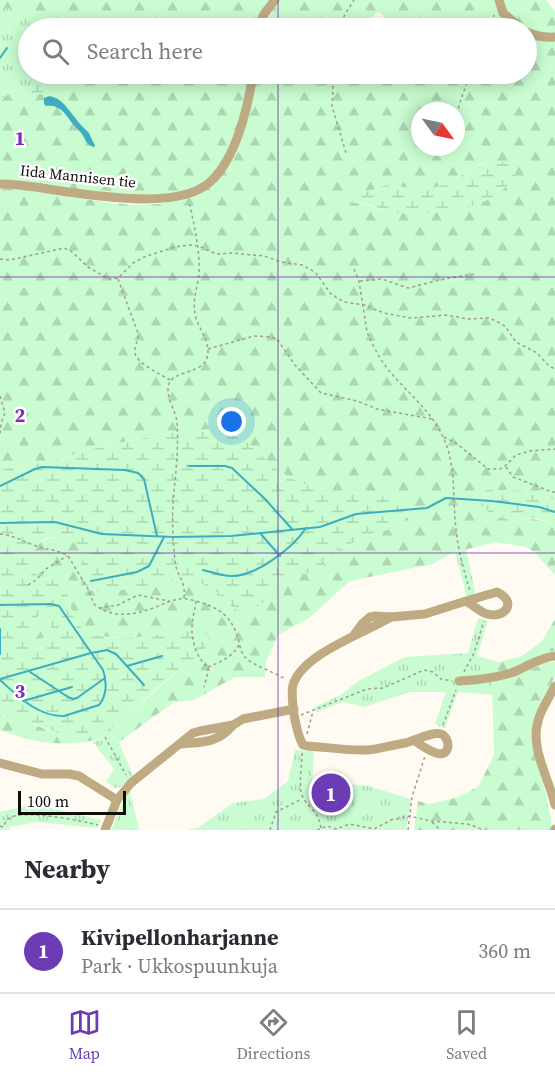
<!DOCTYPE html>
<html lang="en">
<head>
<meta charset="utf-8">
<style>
  :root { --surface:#fff; --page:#f2f2f3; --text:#2b2b33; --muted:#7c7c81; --line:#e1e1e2; --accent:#6b3cb4 }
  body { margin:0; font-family:"Source Serif 4",serif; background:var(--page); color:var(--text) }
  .compass { position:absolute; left:411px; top:102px; width:54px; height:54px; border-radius:50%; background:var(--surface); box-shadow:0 3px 15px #0003; rotate:123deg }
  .scale { position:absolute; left:18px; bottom:15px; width:108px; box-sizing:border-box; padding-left:6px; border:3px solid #100e09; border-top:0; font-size:16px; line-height:21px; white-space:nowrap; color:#100e09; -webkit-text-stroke:4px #fff; paint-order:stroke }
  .you { position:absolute; left:232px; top:422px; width:21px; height:21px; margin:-15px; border:4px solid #fff; border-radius:50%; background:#1a73e8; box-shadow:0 0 0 9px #1a73e833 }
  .badge { display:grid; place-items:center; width:39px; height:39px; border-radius:50%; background:var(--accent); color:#fff; font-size:20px; font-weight:700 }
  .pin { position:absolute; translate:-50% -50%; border:3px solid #fff; box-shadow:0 2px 6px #0006 }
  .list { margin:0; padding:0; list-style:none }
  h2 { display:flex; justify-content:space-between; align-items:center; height:78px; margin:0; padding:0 24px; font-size:26px }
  h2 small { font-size:20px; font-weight:400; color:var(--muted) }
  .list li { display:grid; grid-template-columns:39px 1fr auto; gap:18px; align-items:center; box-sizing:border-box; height:84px; padding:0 24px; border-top:2px solid var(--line) }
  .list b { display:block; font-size:22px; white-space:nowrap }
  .list p { margin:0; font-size:20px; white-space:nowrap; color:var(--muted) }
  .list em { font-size:20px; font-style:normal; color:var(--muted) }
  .icon { flex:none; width:33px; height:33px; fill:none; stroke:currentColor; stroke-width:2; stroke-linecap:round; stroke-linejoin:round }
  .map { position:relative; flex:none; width:555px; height:830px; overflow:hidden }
  .search { position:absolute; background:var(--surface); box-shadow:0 3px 15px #0003; left:18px; right:18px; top:18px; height:66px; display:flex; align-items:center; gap:15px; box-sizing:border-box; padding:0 21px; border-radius:33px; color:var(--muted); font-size:22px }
  .sheet { height:162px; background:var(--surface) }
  nav { display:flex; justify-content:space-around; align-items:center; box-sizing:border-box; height:84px; border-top:2px solid var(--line); background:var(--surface); font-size:16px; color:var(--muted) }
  nav a { display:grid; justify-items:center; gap:3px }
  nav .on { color:var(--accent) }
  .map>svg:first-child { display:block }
</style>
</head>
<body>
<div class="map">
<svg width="555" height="830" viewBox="0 0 555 830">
  <defs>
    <pattern id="forest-firs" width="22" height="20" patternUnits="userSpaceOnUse" patternTransform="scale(1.5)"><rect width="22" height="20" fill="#c9fcd1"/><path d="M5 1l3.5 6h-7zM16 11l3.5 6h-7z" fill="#acd7b2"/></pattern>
    <pattern id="wetland-marsh" width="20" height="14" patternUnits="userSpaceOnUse" patternTransform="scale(1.5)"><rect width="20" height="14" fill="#c9fcd1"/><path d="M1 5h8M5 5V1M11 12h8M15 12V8" fill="none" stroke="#acd7b2"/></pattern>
    <pattern id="park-tufts" width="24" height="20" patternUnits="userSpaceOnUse" patternTransform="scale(1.5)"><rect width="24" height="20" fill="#c9fcd1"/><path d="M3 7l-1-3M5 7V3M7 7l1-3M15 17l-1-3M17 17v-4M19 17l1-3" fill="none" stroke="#acd7b2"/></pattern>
  </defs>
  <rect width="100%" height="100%" fill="#fffbf2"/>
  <!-- forest -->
  <g fill="url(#forest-firs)" fill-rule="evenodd">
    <path d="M0,0H273L257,28H28L0,21Z"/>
    <path d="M280,0H497L515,28H380C384,25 386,21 383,15L378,12C372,15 369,23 372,28H261C265,17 271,8 280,0Z"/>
    <path d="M502,0H546L555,12V34C533,35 508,22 502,0Z"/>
    <path d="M527,36L555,41V500C532,492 511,490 486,490L481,494L508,519L527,518L555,523V575L534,552L526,547L496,542L455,552L432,564L350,581L309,618L278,635L266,662L265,677H235L194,700L174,702L119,742L109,736C86,744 61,745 37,741C25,739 12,734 0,730V716L20,718L47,730L72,736L126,717L180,669L203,652L194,628C168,634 97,648 78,624C71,615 71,604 67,594C65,590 60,587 57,584C49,575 31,579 29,564C28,560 30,555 32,551C43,532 77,533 85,554L83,587C92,592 100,591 110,591C147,589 188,566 220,594C224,598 228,604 232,608L249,610L288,582L302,575L314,571L324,565L333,552L360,540L400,524L406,511L396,500L389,497L333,491L310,486L292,479L276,469L259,455L252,446L237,434L227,431L213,429L151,437L107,445L58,459L0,470V187L12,188L105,202L133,205L158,204L181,200L220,176L255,74H526ZM420,111H456V147H420ZM490,161L455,210C433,212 409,216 388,211C375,209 365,201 351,203L361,192L376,189L424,190L434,188L448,183L480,164Z"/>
    <path d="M65,74H251L239,125L217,172L194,190L134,198L0,180V89L67,77Z"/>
    <path d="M40,615C48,616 51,623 52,631L48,635L35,640L31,637C32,628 31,620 40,615Z"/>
    <path d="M555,619V651L548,652L504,671L491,675L498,662L522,656L542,641Z"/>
    <path d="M548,662H555V676L537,713L532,729L533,749L546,794L551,819V830H414L418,801L430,804L455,798L478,787L494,755L492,682L511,678Z"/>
  </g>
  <!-- wetland -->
  <g fill="url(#wetland-marsh)" fill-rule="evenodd">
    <path d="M28,74H65C67,79 68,82 64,87C52,102 27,91 11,89Z"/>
    <path d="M490,161C542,160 502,197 477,204C450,213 418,216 390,212C381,210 373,205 364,203C355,201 343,206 343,194C349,189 354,192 361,192C371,192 379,186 389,185C401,185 413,191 426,189C451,187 467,168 490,161Z"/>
    <path d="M213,429L227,431L243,438L276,469L292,479L310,486L333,491L389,497C398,501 407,507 407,517C399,531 350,540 334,552C328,556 326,565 319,569C314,572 307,573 302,575C298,576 294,579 290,581C277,589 259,610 245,611C232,612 228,602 220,594C213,589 204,584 196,582C187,580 177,579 168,581C150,584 86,603 78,580C75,572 83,563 85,554C82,547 76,543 68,540C61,538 54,536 46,538C35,543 23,560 32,571C40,580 53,577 61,584C73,595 67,620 87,631C107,642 141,637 163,634C175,633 193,625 203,631C209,635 211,640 207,646C201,656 188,663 179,670C166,680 153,691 141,703C128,715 115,729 97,734C60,745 36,716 0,716V470L58,459L107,445L188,430ZM40,615C48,616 51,623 52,631L48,635L35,640L31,637C32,628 31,620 40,615Z"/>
    <path d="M486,490L526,491L555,500V523C545,520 536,518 526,518C519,518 513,520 506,519C493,518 481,509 481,494Z"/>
  </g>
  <!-- park -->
  <g fill="url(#park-tufts)">
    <path d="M0,8L25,9L31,28H28V74H43L45,80L0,99Z"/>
    <path d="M466,549L476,596L467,598L455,552Z"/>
    <path d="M478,618L488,621L477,656L498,662L491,675L493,695L458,692L445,728L435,724L446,692H410L364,707L343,702L317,712L314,707L339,696L360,680L405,657L468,653Z"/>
    <path d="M109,736L119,742L133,776L121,787L115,788L106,782L114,769L93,742Z"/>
    <path d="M295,750L314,751L312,782L368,786L411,799L406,830H186L199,827L233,803L264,799L288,781Z"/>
    <path d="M130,791L139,830H111L125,797Z"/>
    <path d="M35,804L101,820L97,828L38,822L9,827L10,830H0V812Z"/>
  </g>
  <!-- water -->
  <path fill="#3caebf" d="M50,96L58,99L64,104L80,124L89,133L95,146L94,147C86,145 86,140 82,134C79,130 75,127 72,123C65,113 59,104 46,106L44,104V98Z"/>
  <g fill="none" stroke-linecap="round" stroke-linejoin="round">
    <!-- stream -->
    <g stroke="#3caebf" stroke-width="2">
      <path d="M0,58L7,48"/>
      <path d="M189,466H225L232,468L265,499L292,529"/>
      <path d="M0,486L35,469L42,467L125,470L138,473L144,479L157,536"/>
      <path d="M0,523L55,522L102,534L173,537L231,536L320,527L356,514L427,508L446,498L492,501L539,507L555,512"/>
      <path d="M260,533L280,556"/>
      <path d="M203,570C212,572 221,576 231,576C255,577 293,548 306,528"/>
      <path d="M91,581L137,572L149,566L164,537"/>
      <path d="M0,605L51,604L59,606L103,670C107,681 107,696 99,705L64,716C38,717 18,696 0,680"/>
      <path d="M0,629V654"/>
      <path d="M127,666L162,656"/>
      <path d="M30,672L68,697L73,699L77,698L105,678"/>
      <path d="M0,679L91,653L107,650L116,654L144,685"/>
      <path d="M23,701L72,687"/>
    </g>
    <!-- path -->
    <g stroke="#9f9c94" stroke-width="1.5" stroke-dasharray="3 3" stroke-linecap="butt">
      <path d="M338,28L347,11L354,0"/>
      <path d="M489,28L494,15"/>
      <path d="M331,74L333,89L332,106L346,153"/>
      <path d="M459,138C451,117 464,93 470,74"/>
      <path d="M0,259L10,260L64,248L71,251L88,267L109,279L118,278L133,263L144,257L175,247L189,245L199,246L209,251L217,254L232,253L264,256L281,262L302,265L315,272L331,294L344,302L364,305L384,313L410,318L446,315L468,319L488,318L494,320L505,326L516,342L537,353L549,366L555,369"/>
      <path d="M354,269L359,281L367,332C372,344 379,358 387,368C405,391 429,408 442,435C457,464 452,497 456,529C458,550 464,571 470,591"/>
      <path d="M118,279L138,333C139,341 134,346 135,353C136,363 162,375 170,380"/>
      <path d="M360,281L382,279L408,288L444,279L475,274"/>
      <path d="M208,349L254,336L271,337L277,339L295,365L321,393L357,401L377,409L432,419"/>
      <path d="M0,396L5,413L1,423L0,434"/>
      <path d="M444,437L456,443L488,469H500L505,466L516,455L530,451L555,449"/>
      <path d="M506,467L513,477L552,492H555"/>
      <path d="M0,534C14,535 26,543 39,547C49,550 59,550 68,556L88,589L94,604C109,617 129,616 147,610C162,606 176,595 192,600C214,606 229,612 237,635C240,642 239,650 245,657C252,665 274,672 285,679"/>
      <path d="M28,585L36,580L46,569L67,556"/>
      <path d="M184,598C186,579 176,577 175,560C173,542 172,523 173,505C175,478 179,450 177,423C176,411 167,400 168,388C169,370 199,375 206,360C213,346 200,331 196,318C191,301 198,288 199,273C200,248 194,225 189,201"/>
      <path d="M196,601C195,610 192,618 192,626C191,639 197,660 208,667V672L204,687"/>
      <path d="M99,608L118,605L138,595L169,601"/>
      <path d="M208,667C221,662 232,657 239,645"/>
      <path d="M464,672L474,653L484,621"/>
      <path d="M301,715L367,689L383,688L424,670L433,672L441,679L452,681"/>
      <path d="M443,725L456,690"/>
      <path d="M307,734L313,711"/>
      <path d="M105,737L126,775"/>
      <path d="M302,753C302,763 299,784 301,792C305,808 320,809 321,830"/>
      <path d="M432,822L440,830"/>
      <path d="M0,826L3,827C4,825 6,821 8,819C22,808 81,821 98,825"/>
      <path d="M270,830L276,812L302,799"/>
      <path d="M317,830L327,826L336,829L350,824L374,829L391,820L410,816L430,821L468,824L484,830"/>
      <path d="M408,830L412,797L425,756"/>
    </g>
    <!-- minor -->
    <g stroke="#beab84" stroke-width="9">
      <path d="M499,0L503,13L521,28"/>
      <path d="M259,28C260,17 268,9 275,0"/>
      <path d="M526,32C536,36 545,38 555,37"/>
      <path d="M0,184C23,184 45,189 68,192C105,197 180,209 210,182C236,159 248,107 253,74"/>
      <path d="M391,617C365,633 302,654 293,685C291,693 293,701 293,709C295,720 297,735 303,745L307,746C326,747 350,751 368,750C380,749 393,745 405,743C414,741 433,731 441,734C445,735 448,741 448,745C447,765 421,745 415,741"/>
      <path d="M354,635L362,624L370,617L375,616L391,617L425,614L466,601C473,605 480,612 487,614C505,619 518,602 497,592L466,601"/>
      <path d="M459,681C476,680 494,678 511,673C525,668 540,657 555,656"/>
      <path d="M555,686C549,698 541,709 538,721C530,749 549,778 555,805"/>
      <path d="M182,744C203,742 218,743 233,725"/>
      <path d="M0,763L42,774H69L79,776L117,800"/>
      <path d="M105,830L117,800L131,783L193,733L200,731L233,725L243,719L294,709"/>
      <path d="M555,830V829"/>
    </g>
  </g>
  <!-- grid -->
  <path fill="none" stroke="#7b2cbf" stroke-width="1.5" stroke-opacity="0.55" d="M278,0V28M278,74V830M0,277H555M0,553H555"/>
  <g text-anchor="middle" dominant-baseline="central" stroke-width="5" stroke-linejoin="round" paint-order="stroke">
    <!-- street labels -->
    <g font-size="15" fill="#100e09" stroke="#fff">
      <text transform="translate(78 176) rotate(6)">Iida Mannisen tie</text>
    </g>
  </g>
  <g font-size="20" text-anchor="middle" font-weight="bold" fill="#7b2cbf" stroke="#fff" stroke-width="5" stroke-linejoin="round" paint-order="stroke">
    <text x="20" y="145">1</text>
    <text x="20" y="422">2</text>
    <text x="20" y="698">3</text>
  </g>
</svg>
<svg class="compass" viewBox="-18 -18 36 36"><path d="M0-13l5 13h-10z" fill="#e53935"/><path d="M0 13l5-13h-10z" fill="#7c7c81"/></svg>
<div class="scale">100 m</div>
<div class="you"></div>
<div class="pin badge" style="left:331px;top:793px">1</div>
<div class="search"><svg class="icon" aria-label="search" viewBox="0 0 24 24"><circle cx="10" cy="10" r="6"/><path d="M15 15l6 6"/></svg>Search here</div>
</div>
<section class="sheet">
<h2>Nearby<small></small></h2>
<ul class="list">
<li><span class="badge">1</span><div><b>Kivipellonharjanne</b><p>Park · Ukkospuunkuja</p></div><em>360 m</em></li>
</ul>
</section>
<nav>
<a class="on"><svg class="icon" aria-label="map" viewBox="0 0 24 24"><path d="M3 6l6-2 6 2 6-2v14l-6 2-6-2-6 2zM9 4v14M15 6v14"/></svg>Map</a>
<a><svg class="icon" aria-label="directions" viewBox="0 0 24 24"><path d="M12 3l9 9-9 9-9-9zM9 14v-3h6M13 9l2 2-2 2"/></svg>Directions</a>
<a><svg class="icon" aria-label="saved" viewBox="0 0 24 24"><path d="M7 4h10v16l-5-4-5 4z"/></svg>Saved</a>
</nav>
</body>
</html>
